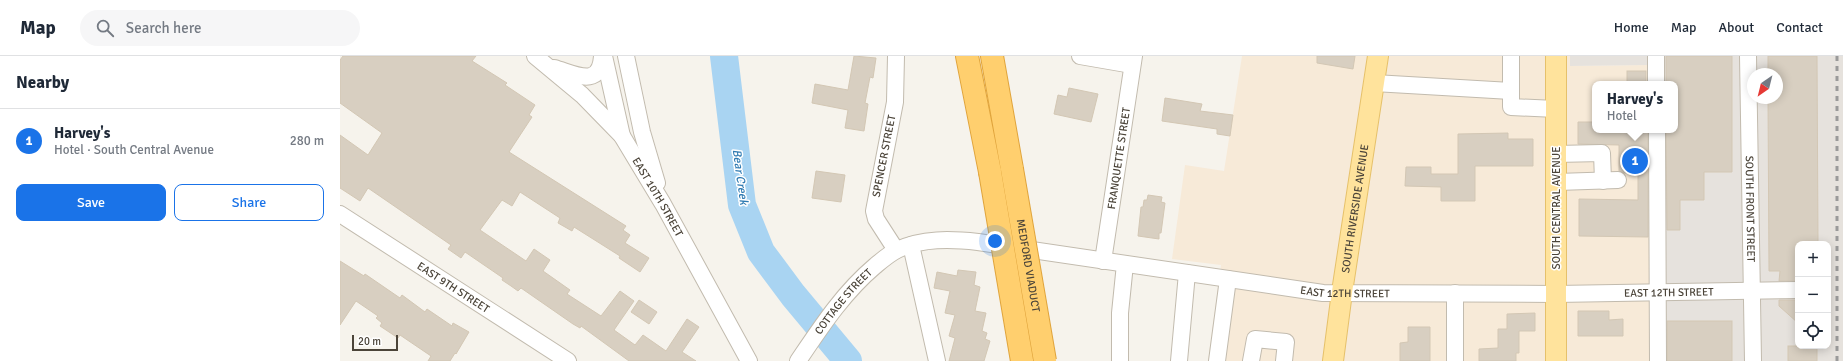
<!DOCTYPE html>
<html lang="en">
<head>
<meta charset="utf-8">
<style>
  :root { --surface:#fff; --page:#f6f6f7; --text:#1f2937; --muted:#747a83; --line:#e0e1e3; --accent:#1a73e8 }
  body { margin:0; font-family:Signika,sans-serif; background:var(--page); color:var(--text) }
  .controls { position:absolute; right:12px; bottom:12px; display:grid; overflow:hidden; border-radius:8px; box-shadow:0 2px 10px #0003 }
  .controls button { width:36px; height:36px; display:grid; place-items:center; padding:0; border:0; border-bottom:1px solid var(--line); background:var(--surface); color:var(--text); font:20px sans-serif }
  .compass { position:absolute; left:1407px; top:12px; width:36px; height:36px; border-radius:50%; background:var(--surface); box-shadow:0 2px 10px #0003; rotate:215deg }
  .scale { position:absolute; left:12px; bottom:10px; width:46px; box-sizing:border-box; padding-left:4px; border:2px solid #4b4439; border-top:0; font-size:11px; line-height:14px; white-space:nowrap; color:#4b4439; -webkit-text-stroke:3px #fff; paint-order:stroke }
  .you { position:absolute; left:655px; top:185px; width:14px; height:14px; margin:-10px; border:3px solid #fff; border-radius:50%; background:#1a73e8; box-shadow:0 0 0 6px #1a73e833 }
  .badge { display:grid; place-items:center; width:26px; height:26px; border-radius:50%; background:var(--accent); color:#fff; font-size:13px; font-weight:700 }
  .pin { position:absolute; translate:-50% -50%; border:2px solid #fff; box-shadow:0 1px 4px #0006 }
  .popup { position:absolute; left:1252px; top:25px; width:86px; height:52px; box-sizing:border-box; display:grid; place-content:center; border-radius:8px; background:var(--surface); filter:drop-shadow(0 1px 3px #0005); font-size:13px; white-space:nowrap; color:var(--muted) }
  .popup b { font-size:15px; color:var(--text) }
  .popup::after { content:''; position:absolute; left:50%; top:100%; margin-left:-8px; border:8px solid transparent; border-top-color:var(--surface) }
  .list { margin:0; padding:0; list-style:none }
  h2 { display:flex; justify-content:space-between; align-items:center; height:52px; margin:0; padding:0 16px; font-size:17px }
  h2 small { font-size:13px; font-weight:400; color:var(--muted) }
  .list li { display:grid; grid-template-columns:26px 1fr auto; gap:12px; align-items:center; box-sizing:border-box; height:64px; padding:0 16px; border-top:1px solid var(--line) }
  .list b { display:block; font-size:15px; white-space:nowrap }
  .list p { margin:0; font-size:13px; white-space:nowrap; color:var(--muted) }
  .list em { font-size:13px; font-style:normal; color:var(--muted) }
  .actions { display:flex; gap:8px; padding:12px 16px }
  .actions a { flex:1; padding:9px 0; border:1px solid var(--accent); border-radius:8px; text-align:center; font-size:14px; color:var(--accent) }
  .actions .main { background:var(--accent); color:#fff }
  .icon { flex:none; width:22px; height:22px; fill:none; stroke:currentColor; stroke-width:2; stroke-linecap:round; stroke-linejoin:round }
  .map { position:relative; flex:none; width:1503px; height:305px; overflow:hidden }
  header { display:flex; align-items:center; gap:24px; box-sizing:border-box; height:56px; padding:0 20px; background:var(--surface); border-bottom:1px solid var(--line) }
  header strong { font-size:19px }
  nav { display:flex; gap:22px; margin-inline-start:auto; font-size:14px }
  .search { width:280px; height:36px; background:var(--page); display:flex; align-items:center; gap:10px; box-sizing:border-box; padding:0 14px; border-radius:22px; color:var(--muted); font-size:15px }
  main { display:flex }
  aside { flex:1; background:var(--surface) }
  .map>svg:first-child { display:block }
</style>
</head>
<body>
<header>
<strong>Map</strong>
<div class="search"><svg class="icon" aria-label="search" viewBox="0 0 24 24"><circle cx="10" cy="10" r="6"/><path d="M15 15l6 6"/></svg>Search here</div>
<nav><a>Home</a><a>Map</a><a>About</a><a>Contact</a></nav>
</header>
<main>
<aside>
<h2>Nearby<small></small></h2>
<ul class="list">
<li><span class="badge">1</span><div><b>Harvey's</b><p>Hotel · South Central Avenue</p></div><em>280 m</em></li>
</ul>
<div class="actions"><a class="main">Save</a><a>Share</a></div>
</aside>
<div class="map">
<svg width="1503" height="305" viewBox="0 0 1503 305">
  <rect width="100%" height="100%" fill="#f6f3ec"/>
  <!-- commercial -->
  <path fill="#f7ead8" d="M902,0H1230V10L1310,9V28H1255V74H1310V305H868L881,209L832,203L845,109L884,115Z"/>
  <!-- industrial -->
  <path fill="#e6e2dd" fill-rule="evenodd" d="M1230,0H1503V305H1310V74H1335V28H1310V9L1230,10ZM1413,18H1437V42H1413ZM1458,188H1488V290H1458Z"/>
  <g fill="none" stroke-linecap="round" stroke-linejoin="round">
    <!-- river -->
    <path stroke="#a9d4f2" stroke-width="28" d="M384,0L402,149L421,196L453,239L508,305"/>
  </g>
  <!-- building -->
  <g fill="#d8cfc1" stroke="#d3c7b4">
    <path d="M3,0H136L132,5L167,27L165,29L195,49L189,59L192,61L169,96L286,170L283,174L290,179L285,187L309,202L300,216L279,202L280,200L234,171L232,175L218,167L220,162L180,136L172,150L162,144L140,174L186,205L194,193L210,204L203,215L230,234L227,238L261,260L280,235L294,245L274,274L295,289L303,279L326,295L347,263L359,271L342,296L356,305H289L241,270L240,272L233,268L181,232L178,235L171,230L162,224L163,222L125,196L121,202L108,193L111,189L28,132L20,145L0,132V79L28,99L42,77L0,47V4Z"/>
    <path d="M514,0L536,2L533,22L530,21L525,47L528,48L524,75L505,72L508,54L472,47L475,28L508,34Z"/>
    <path d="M977,0H1015L1013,13L977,7Z"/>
    <path d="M1326,0H1392V116H1364V144H1340V174H1327L1326,74H1335V28H1326Z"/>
    <path d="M1428,0H1477L1478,188H1458V225H1439L1440,215H1429L1428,42H1437V18H1428Z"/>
    <rect x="1287" y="15" width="19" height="13"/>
    <path d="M729,32L758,38L751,66L714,58L718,39L727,41Z"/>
    <path d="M825,42L862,48L860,55L893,59L890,80L877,78V73L822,65Z"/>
    <path d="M1238,66H1255V74H1308V181L1239,180V143L1298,144V117H1284L1279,115V89L1238,88Z"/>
    <path d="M1168,77V83H1193V110H1135V145H1101V131L1065,130L1066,111H1091V118H1118V78Z"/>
    <path d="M476,115L505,119L501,146L472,142Z"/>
    <path d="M808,139L822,141L821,146L825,147L821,177H819V183L798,180L801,151H803L804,144H807Z"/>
    <path d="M0,205L24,220L25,218L60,242L62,239L85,256L87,253L112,270L113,267L129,276L116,298L115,297L110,305H88L91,300L60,279L58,282L40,270L42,267L36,262L38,260L16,245L0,269Z"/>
    <path d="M618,214L636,216L634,229L640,231L635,255L646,257L642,275L647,277L645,283L650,285L644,305H609L615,282L609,280L615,259L605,257L610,235L594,232L597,216L617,220Z"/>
    <path d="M299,244L317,256L309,268L291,256Z"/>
    <path d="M1439,244H1458V267L1439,250Z"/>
    <path d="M1238,255H1269V264L1283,263V280H1238Z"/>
    <path d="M1195,257V275H1179V297H1176V305H1139V293L1158,292V273H1167V258Z"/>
    <rect x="1327" y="265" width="65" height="40"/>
    <path d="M1068,271H1090V305H1060V287L1068,286Z"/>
    <rect x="1448" y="290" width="29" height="15"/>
  </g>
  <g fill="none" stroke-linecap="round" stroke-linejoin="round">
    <defs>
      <g id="minor">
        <path id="s1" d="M195,0L242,39L282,80L323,148L409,305"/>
        <path d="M264,0L282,80"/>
        <path d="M286,0L302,76L317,127"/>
        <path d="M556,0L555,46L534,155L536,163L556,194"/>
        <path d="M740,0L792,9"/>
        <path d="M1171,0V51L1216,53"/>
        <path d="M1316,0V28"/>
        <path id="s2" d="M1408,0L1413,305"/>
        <path d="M214,12C235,18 260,33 262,0"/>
        <path d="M1034,27L1171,35"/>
        <path d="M1317,74L1318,305"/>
        <path d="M1216,98L1262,97L1263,125"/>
        <path d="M1217,126L1278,124"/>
        <path id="s3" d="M0,158L228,305"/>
        <path d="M571,189L597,305"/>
        <path id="s4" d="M763,205L794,0"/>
        <path id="s5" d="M458,305C481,271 503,237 535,210C541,205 549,198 557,194C582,182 611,183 638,186L983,237L1216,238L1458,234"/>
        <path d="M780,305V257L785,208"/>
        <path d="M839,305L847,217"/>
        <path d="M877,305L888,223"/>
        <path d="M911,305L915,283L946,286L944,305"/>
        <path d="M1115,305V237"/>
      </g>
      <g id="major">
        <path d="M1216,0V305"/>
        <path id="s6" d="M993,305L1002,236L1038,0"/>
      </g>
      <g id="highway">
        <path d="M627,0L650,116"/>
        <path d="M652,0L672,113"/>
      </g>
    </defs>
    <!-- minor casing -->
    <use href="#minor" stroke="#c2bbae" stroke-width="18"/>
    <!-- major casing -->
    <use href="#major" stroke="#e6c16a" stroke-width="22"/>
    <!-- highway casing -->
    <use href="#highway" stroke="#e0a43c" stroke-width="24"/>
    <!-- minor -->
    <use href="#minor" stroke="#fff" stroke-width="16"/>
    <!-- major -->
    <use href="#major" stroke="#ffe39c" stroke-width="20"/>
    <!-- highway -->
    <use href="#highway" stroke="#ffcf6e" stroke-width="22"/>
    <!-- rail -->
    <path stroke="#9a9a9a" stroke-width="3" stroke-dasharray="5 5" stroke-linecap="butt" d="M1497,305V0"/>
    <defs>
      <g id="highway-bridge">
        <path id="s7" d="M672,113L705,305"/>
        <path d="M650,116L682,305"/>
      </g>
    </defs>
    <!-- highway-bridge casing -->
    <use href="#highway-bridge" stroke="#e0a43c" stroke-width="24" stroke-linecap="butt"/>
    <!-- highway-bridge -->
    <use href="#highway-bridge" stroke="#ffcf6e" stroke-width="22"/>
  </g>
  <g text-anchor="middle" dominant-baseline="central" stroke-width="3" stroke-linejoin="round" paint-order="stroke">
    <!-- street labels -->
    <g font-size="11" fill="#4b4439" stroke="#fff">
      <text transform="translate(544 100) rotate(-79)">SPENCER STREET</text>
      <text stroke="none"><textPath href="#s4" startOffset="104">FRANQUETTE STREET</textPath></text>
      <text stroke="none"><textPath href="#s1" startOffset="189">EAST 10TH STREET</textPath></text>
      <text stroke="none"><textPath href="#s6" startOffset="154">SOUTH RIVERSIDE AVENUE</textPath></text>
      <text transform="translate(1216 152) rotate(-90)">SOUTH CENTRAL AVENUE</text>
      <text stroke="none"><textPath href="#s2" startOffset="153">SOUTH FRONT STREET</textPath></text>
      <text stroke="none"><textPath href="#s7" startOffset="98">MEDFORD VIADUCT</textPath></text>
      <text stroke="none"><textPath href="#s3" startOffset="135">EAST 9TH STREET</textPath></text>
      <text stroke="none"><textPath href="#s5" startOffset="603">EAST 12TH STREET</textPath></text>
      <text stroke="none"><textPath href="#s5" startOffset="927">EAST 12TH STREET</textPath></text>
      <text stroke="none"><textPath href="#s5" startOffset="75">COTTAGE STREET</textPath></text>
    </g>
    <!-- water labels -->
    <g font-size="12" font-style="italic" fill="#2e7ab2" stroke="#fff">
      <text transform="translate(400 121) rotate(82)">Bear Creek</text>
    </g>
  </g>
</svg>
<div class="controls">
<button>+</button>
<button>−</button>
<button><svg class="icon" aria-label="locate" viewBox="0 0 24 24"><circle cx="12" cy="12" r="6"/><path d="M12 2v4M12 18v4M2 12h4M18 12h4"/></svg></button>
</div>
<svg class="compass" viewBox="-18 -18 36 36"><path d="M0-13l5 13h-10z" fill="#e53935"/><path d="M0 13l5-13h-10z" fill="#747a83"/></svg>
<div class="scale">20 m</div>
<div class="you"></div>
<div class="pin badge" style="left:1295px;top:105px">1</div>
<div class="popup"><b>Harvey's</b>Hotel</div>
</div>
</main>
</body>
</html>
